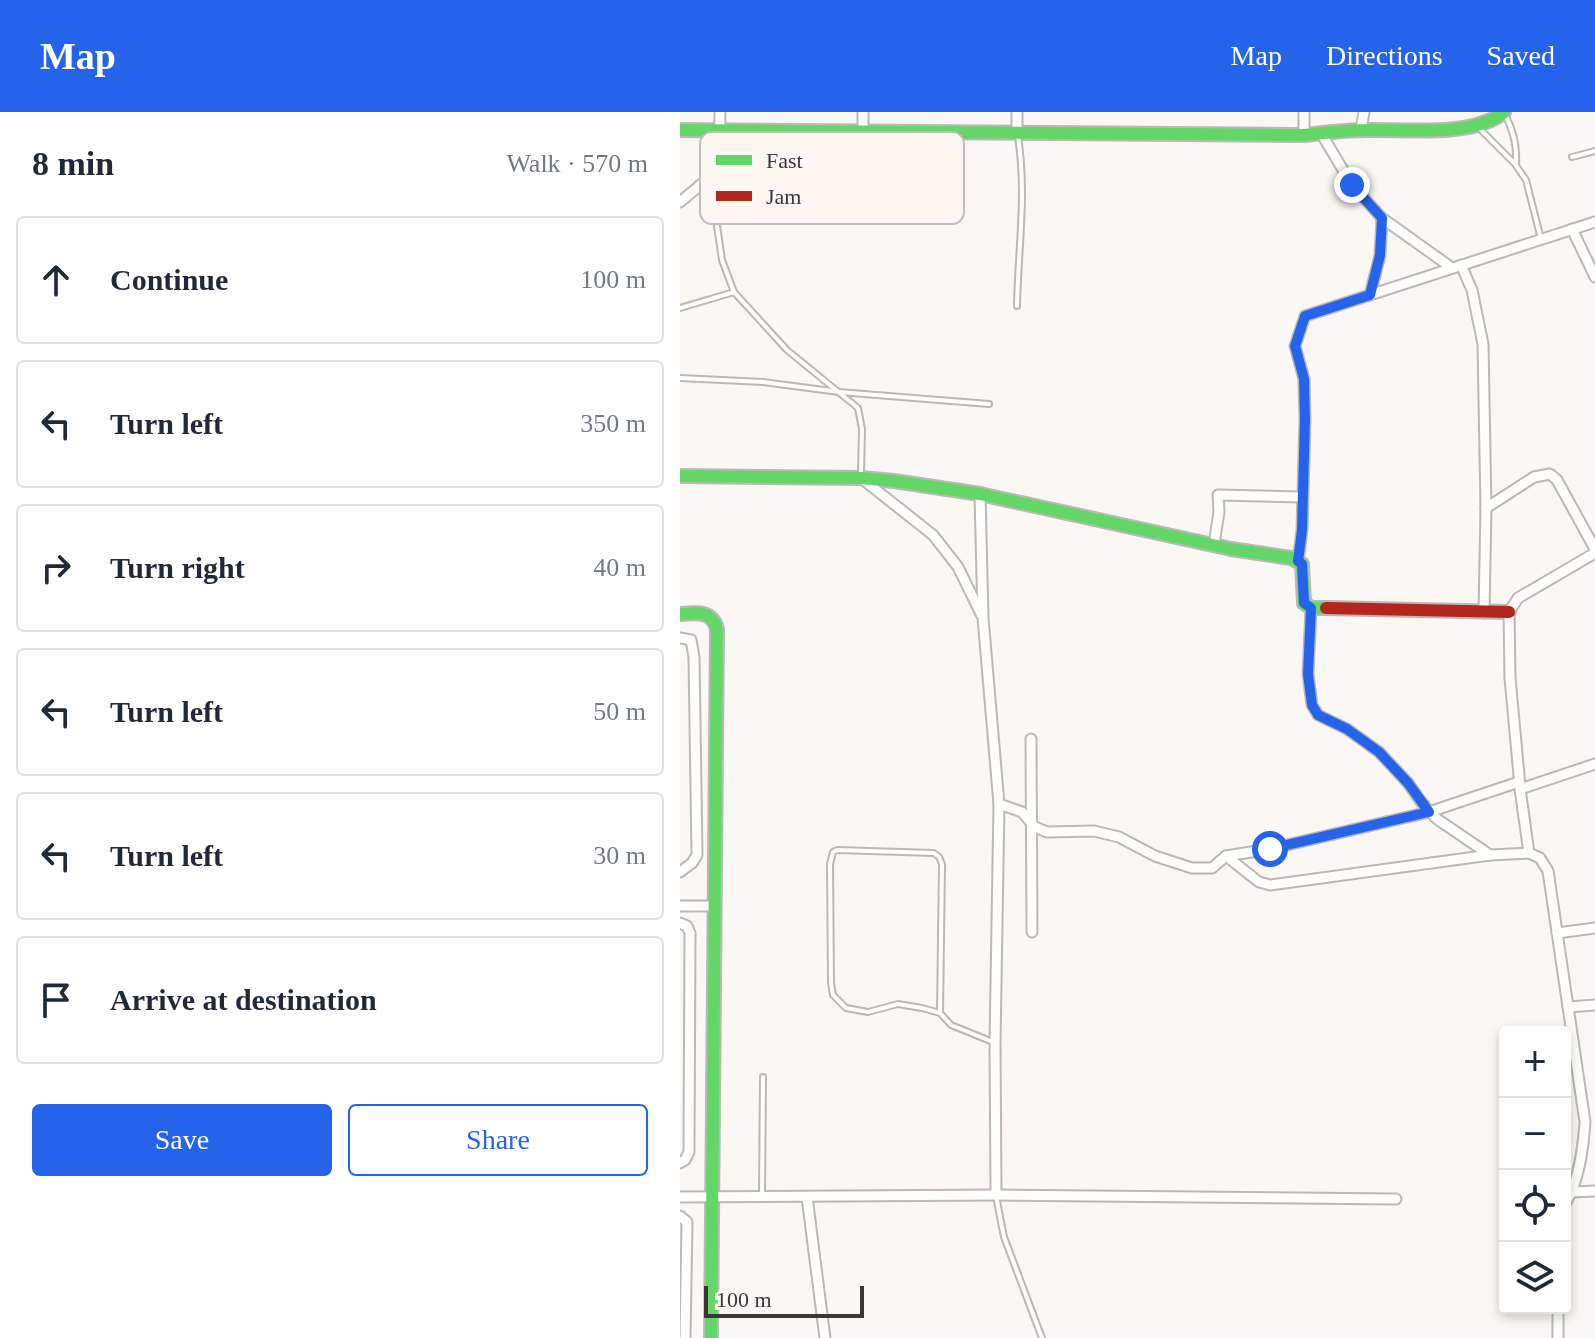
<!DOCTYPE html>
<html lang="en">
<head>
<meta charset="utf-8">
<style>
  :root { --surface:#fff; --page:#f2f2f3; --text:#1f2937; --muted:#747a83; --line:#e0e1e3; --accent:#2563eb }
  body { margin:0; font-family:"Times New Roman",serif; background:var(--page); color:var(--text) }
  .controls { position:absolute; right:24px; bottom:24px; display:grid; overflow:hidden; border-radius:8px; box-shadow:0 4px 12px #0003 }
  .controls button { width:72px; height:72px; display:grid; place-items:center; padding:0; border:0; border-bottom:2px solid var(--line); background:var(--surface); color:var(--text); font:40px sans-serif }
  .scale { position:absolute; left:24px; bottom:20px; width:160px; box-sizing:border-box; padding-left:8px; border:4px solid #3a3735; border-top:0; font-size:22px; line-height:28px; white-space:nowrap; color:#3a3735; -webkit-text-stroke:6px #fef7f1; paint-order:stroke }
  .stop { position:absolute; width:24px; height:24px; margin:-18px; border:6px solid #2563eb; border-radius:50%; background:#fff }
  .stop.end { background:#2563eb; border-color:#fff; box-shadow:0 2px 8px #0008 }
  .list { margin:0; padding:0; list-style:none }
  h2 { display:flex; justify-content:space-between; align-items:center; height:104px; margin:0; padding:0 32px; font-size:34px }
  h2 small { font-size:26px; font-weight:400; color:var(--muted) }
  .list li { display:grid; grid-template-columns:52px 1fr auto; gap:24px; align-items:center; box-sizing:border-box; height:128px; margin:0 16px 16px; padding:0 16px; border:2px solid var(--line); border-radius:8px }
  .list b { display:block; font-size:30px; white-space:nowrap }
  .list em { font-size:26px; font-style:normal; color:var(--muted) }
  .actions { display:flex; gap:16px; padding:24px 32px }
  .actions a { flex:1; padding:18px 0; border:2px solid var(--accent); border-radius:8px; text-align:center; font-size:28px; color:var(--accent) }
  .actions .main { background:var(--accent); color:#fff }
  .icon { flex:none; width:44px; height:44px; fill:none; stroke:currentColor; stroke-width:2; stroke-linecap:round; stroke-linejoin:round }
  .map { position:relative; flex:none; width:915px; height:1226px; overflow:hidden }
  header { display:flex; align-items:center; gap:48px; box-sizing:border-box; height:112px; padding:0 40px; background:var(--accent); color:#fff }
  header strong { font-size:38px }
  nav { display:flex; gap:44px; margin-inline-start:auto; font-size:28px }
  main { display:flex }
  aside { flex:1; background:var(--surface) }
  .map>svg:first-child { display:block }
</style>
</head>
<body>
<header>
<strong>Map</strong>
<nav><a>Map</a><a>Directions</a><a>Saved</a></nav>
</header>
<main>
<aside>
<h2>8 min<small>Walk · 570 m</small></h2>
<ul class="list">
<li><svg class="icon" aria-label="ahead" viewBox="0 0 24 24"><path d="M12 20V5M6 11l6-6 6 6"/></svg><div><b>Continue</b></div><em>100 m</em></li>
<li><svg class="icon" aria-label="left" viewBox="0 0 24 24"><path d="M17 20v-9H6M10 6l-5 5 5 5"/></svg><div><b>Turn left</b></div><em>350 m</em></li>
<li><svg class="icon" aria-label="right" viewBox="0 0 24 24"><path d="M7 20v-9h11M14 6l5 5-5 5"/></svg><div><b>Turn right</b></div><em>40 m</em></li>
<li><svg class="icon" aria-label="left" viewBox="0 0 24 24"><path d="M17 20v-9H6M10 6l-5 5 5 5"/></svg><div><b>Turn left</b></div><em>50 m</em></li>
<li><svg class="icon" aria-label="left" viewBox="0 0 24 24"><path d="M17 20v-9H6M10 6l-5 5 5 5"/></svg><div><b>Turn left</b></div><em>30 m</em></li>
<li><svg class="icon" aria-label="arrive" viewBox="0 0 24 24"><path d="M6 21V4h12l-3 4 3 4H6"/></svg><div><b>Arrive at destination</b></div></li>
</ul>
<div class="actions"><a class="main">Save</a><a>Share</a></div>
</aside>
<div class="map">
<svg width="915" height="1226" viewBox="0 0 915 1226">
  <rect width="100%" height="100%" fill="#fbf7f4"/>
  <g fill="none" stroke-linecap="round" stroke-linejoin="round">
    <defs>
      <g id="lane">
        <path d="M825,3C834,19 837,33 836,51"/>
        <path d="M799,16L835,52L846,68L861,127"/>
        <path d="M892,45L915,39"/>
        <path d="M30,65L42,148L54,180L107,238L178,296L182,317L181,362"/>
        <path d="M337,194C338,138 347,81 338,25"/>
        <path d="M0,196L54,180"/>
        <path d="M0,266L83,270L159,280L309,292"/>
        <path d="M260,901L262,752L259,745L254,741L157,738L153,740L150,752L151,871L153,883L166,896L188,900L218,892L242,896L260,901L271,913L313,930"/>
        <path d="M82,1083L83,965"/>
        <path d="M316,1084L324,1125L362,1226"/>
      </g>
      <g id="street">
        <path d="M337,0V20"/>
        <path d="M681,18L684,0"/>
        <path d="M183,20V0"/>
        <path d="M641,21L672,73L702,106L772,156"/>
        <path d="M624,23V0"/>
        <path d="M0,90L24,70L39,51L40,0"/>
        <path d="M892,117L915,165"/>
        <path d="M781,153L792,178L803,232L806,396L804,501"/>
        <path d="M690,183L700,143L702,106"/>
        <path d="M181,366L253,423L278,455L301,502"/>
        <path d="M300,382L303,506L319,692L315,931L316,1083"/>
        <path d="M806,396L854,365L870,362L877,368L915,437"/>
        <path d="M534,432L539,400L538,383L622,385"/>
        <path d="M618,449L622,418L625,307L624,267L615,234L625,204L915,110"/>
        <path d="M631,496L628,562L632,593L638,603L667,617L699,640L728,671L742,691L757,707L810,743"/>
        <path d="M0,526L11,528L14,545L17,743L12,751L0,760"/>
        <path d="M351,627L352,820"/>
        <path d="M840,674L830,566L829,500L838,486L915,441"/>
        <path d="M319,692L342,700L355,715L367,720L414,719L439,725L475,744L512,756H532L546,744L590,737L749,700L839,670"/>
        <path d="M849,741L860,746L868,759L905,1010C903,1038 899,1069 885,1092"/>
        <path d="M546,744L579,770L590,773L810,743L849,741L840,677L915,652"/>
        <path d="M0,794H35"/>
        <path d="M0,811L7,814L10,821L9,1040L5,1048L0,1051"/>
        <path d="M877,821L915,816"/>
        <path d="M888,895L915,893"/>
        <path d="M892,1080L915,1079"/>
        <path d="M0,1085L316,1083L716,1087"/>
        <path d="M127,1085L145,1226"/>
        <path d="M0,1104L7,1110L5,1226"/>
        <path d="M878,1196V1226"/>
      </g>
      <g id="fast">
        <path d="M0,18L624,23C644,21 665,18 686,18C726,17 792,26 824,0"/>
        <path d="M0,364L181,366L214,369L300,382L551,437L611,446L622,452L624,491L631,496H646"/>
        <path d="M0,502C16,501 32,498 37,517L31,1226"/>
      </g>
      <path id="jam" d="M646,496L829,500"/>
    </defs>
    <!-- lane casing -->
    <use href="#lane" stroke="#bcb8b6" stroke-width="8"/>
    <!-- street casing -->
    <use href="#street" stroke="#bcb8b6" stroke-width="13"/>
    <!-- fast casing -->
    <use href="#fast" stroke="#bcb8b6" stroke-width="16"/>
    <!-- jam casing -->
    <use href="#jam" stroke="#bcb8b6" stroke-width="16"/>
    <!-- lane -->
    <use href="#lane" stroke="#fefefd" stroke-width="4"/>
    <!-- street -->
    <use href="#street" stroke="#fefefd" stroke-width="9"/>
    <!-- fast -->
    <use href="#fast" stroke="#63d668" stroke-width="12"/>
    <!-- jam -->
    <use href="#jam" stroke="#b3261e" stroke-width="12"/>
  </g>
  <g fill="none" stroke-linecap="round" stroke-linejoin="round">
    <!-- route -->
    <path stroke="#2563eb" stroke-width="10" d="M590,737L749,700L728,671L699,640L667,617L638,603L632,593L628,562L631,496L624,491L622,452L618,449L622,418L625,307L624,267L615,234L625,204L690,183L700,143L702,106L672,73"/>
  </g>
  <!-- legend -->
  <rect x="20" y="20" width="264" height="92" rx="12" fill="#fef7f1" stroke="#c3bdb9" stroke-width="2"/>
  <rect x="36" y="43" width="36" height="10" fill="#63d668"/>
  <rect x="36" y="79" width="36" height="10" fill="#b3261e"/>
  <g font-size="22" fill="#3a3735">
    <text x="86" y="56">Fast</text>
    <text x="86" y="92">Jam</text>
  </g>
</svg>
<div class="controls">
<button>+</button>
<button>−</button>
<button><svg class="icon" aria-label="locate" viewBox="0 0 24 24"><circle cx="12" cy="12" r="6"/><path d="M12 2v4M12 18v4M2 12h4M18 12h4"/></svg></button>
<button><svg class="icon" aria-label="layers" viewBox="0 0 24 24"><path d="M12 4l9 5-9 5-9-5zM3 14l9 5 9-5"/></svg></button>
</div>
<div class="scale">100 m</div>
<div class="stop" style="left:590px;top:737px"></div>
<div class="stop end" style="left:672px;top:73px"></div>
</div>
</main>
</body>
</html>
